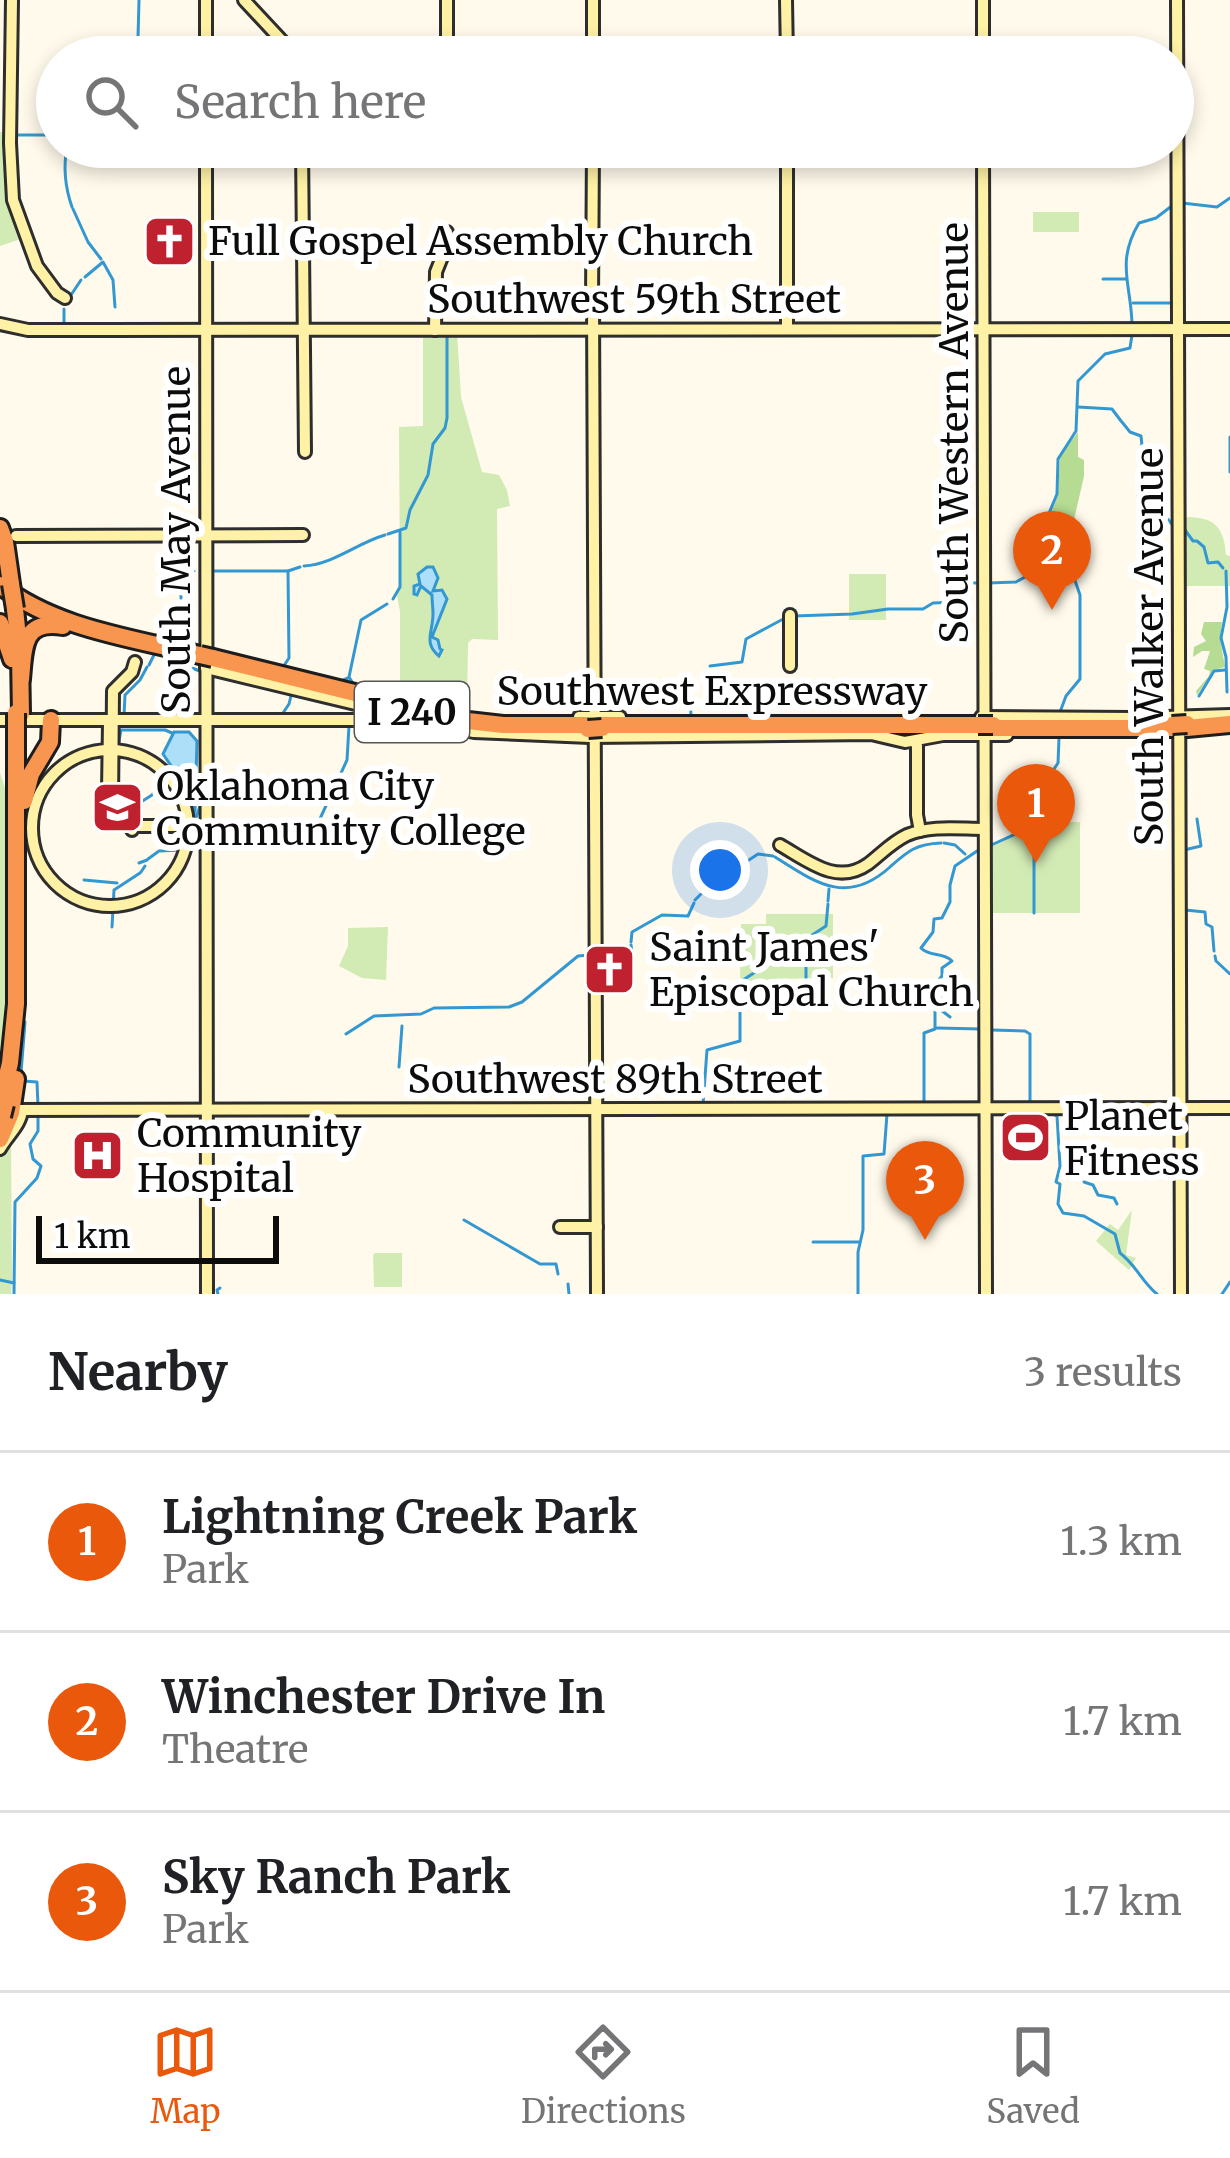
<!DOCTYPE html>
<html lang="en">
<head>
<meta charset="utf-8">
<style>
  :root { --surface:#fff; --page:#f6f6f6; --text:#202124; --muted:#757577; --line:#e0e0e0; --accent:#ea580c }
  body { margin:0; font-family:Merriweather,serif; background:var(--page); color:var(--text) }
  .scale { position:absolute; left:36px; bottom:30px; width:243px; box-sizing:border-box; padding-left:12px; border:6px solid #0c0c0c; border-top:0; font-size:33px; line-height:42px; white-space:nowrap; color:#0c0c0c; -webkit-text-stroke:9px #fff; paint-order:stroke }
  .you { position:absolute; left:720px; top:870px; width:42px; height:42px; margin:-30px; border:9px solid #fff; border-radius:50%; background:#1a73e8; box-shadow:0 0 0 18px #1a73e833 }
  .badge { display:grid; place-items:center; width:78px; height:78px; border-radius:50%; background:var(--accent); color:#fff; font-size:39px; font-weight:700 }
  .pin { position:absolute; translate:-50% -99px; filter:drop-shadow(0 3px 6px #0008) }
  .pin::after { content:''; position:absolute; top:63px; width:42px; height:36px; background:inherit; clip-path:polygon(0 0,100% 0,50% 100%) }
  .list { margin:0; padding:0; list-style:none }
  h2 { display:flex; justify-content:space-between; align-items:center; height:156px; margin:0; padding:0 48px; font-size:51px }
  h2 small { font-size:39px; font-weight:400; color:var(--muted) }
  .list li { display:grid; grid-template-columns:78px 1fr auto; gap:36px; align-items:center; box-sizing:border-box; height:180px; padding:0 48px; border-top:3px solid var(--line) }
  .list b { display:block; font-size:45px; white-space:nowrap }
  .list p { margin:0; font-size:39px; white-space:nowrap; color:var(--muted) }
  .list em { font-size:39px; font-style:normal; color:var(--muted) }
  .icon { flex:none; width:66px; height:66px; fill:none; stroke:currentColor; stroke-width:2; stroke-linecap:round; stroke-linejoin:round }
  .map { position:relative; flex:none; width:1230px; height:1294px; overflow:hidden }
  .search { position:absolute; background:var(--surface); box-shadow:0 6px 18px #0003; left:36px; right:36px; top:36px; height:132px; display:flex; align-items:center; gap:30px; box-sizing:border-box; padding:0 42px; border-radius:66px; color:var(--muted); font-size:45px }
  .sheet { height:696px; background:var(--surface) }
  nav { display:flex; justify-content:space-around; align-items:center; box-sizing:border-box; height:168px; border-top:3px solid var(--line); background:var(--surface); font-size:33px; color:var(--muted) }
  nav a { display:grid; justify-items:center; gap:6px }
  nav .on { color:var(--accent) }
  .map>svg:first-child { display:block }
</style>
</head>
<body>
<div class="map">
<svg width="1230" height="1294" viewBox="0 0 1230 1294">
  <rect width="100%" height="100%" fill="#fffaeb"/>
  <!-- green -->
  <g fill="#d2eab4">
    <path d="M0,132H10L9,143L24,238L0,246Z"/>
    <rect x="1033" y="212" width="46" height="20"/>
    <path d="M423,332H457L461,397L482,472L499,475L507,490L510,506L497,509L498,640L472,639L468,643L467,713L400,697V612L397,595L400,586L399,427L423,426Z"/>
    <path d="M1180,517C1211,516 1224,523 1226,555L1230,556V586H1181Z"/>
    <rect x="849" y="574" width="37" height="46"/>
    <path d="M0,773L8,797L10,1021L0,1072Z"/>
    <path d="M1057,822H1080V913H992V872L987,849L1020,833Z"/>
    <path d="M766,914H833V978L769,979L765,984H740L741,924H766Z"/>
    <path d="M388,927L386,980L362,978L339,966L348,946V928Z"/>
    <path d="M11,1135L12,1278L11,1294H0V1154Z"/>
    <path d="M1132,1210L1126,1255L1136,1258L1129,1270L1096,1241L1110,1224L1118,1230Z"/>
    <path d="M375,1253H402V1287H374L373,1255Z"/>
  </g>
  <!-- forest -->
  <g fill="#b6db93">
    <path d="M1078,432V457L1084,460V476L1073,524H1047L1058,495L1060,456Z"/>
    <path d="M1204,622H1222L1220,639L1225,667L1214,670L1197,695L1196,691L1209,676L1210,671L1204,669L1210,651H1202L1193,657L1194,647L1206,641L1201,634Z"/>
  </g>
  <!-- water -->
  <g fill="#aedff8" stroke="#3398d1" stroke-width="3">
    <path d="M427,567H433L438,578L433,591L442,590L447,599L432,637L438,640L440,649L442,650L439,656C423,643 433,632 433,614C433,608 432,601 432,595L421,586L417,595L414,594V586L420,584L418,574Z"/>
    <path d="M174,732H189L197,741L195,812L189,792L163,754Z"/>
  </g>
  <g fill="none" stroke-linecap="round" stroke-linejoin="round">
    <!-- stream -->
    <g stroke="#3398d1" stroke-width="3">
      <path d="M138,38L139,0"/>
      <path d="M134,57L138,42"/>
      <path d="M15,135H57"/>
      <path d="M67,147C63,168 65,187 72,207"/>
      <path d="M1182,203L1217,207L1230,198"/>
      <path d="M73,209L88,242L101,259"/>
      <path d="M85,277L103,262L113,280L115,307"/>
      <path d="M1103,279H1126"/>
      <path d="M476,290L477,300L491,302"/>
      <path d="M1133,303H1172"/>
      <path d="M65,304L81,280"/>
      <path d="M64,324V309"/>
      <path d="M1132,326C1132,286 1115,263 1139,223L1156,218L1173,205"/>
      <path d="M1078,407L1112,409L1121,421"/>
      <path d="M1122,422L1130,432L1141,436L1144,466L1139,483L1138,503L1165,506L1167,518L1175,528"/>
      <path d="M1230,437V472"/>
      <path d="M1185,530L1193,541H1197L1204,547L1208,563L1218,562L1223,568"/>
      <path d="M388,534L406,528L410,510L428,475L433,444L445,428L447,418V334"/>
      <path d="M304,566C334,564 357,543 385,535"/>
      <path d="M213,571H288L300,567"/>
      <path d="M1226,571L1227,607L1221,638L1226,657L1227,692"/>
      <path d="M988,583L1016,582L1036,571L1032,565L1035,559L1044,560L1047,549"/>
      <path d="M181,598V573L194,571"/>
      <path d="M393,599L400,587V532"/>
      <path d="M181,603V640"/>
      <path d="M794,616L852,614L888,609H923L933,603L958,602L960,583H980"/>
      <path d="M149,665L155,653L202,672"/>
      <path d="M710,666L742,662L746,639L785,618"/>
      <path d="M283,667L289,658L288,571"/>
      <path d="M317,675L341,681L348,678"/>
      <path d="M354,685L349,677L361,620L387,604"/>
      <path d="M690,692L691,717"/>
      <path d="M1199,696L1214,671L1225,670"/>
      <path d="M1060,712L1066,696L1080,679V595L1071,569L1049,547L1045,523L1057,494L1058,459L1076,431L1078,381L1105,354L1130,348L1132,335"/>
      <path d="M124,716L125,695L140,680L147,667"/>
      <path d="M281,716L289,704L292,692"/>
      <path d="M118,746L121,730H165L172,733"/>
      <path d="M141,802L152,795L167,774"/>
      <path d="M194,809L195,824"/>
      <path d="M196,818L200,806L196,791"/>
      <path d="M944,843L955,845L965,854"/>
      <path d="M307,847L347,760L349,726"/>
      <path d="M987,847L1033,826"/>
      <path d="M187,850L195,846V833"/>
      <path d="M1184,850L1201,846L1197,819"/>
      <path d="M775,857C816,883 847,906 890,867C907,852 915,844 941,843"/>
      <path d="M148,859L159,851L182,850"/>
      <path d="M139,863L147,860"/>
      <path d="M141,872L145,866"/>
      <path d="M84,880L117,883"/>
      <path d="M695,900L708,887L758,854L773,856"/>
      <path d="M828,901L829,889"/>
      <path d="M1185,910L1205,912L1206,924L1212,927L1214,951"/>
      <path d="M1034,913V799L1058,763L1059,738"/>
      <path d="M112,927L114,890L140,873"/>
      <path d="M806,939V978"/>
      <path d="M631,942L632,932L662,915L688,916L694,903"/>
      <path d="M598,955H628L632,952L631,945"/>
      <path d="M1215,956L1216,961L1230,974"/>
      <path d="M937,1007L950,1017"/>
      <path d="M935,1028V1007L947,999L945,995L937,998L934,994V986L942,976V968L952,961C944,952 929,957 921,948L933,932L934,919L942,918L950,902V885L955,866L980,849"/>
      <path d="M937,1028L981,1029"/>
      <path d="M992,1030L1025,1031L1030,1034V1104"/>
      <path d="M346,1034L374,1016L421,1014L434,1008L509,1007L522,1002L578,956L589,955"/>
      <path d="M399,1067L402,1026"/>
      <path d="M21,1073L25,1022"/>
      <path d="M23,1081L37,1082L38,1106"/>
      <path d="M703,1104L707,1050L740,1041V982L826,926L828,904"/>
      <path d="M927,1105L924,1102V1033L935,1029"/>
      <path d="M1031,1112C1038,1119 1049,1110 1057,1116L1060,1166L1056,1182L1060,1184L1058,1204L1063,1213L1084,1216L1115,1234L1120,1253C1136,1265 1142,1282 1157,1294"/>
      <path d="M909,1114L928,1112"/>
      <path d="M1084,1182L1093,1185L1098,1195L1114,1198L1117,1204"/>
      <path d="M464,1220L540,1264H556L558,1274"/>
      <path d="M813,1242H859"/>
      <path d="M0,1280L14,1283"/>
      <path d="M568,1284L569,1294"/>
      <path d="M14,1294L15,1202L37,1178L41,1166L33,1159L30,1144L38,1131V1114"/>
      <path d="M218,1294L217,1290L220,1288"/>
      <path d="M858,1294V1252L863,1230V1156L884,1154L887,1114"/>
      <path d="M1222,1294L1230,1282"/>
    </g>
    <defs>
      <g id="secondary">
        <path d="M12,0L10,143L13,200L37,266L57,293L65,298"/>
        <path d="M206,0V57"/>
        <path d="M244,0L297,57"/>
        <path d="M447,0V57"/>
        <path d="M786,0L787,57"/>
        <path d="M983,0V57"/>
        <path d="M1177,0L1181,1294"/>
        <path d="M593,57V0"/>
        <path d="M206,147L207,1294"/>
        <path d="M302,147L305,452"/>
        <path d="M787,147V329"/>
        <path d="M983,147L986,1294"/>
        <path d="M593,300L597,1294"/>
        <path d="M592,302L593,147"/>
        <path d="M0,324L28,330H108L1230,329"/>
        <path d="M435,330L436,272L446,247L447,232"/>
        <path d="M16,536L303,535"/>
        <path d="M790,615V666"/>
        <path d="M206,668L401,715"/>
        <path d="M579,717H620"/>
        <path d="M981,717L1133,718L1230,715"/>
        <path d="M0,720H411L474,732L590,737L871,734L905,742L943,735H1007"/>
        <path d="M112,720L109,723L108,791L100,802L108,808L112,805L113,691L132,672L135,662"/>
        <path d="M915,742L917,746V815L920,831"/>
        <circle cx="110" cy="828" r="78"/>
        <path d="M132,830V826H190"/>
        <path d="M780,845C808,861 837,886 868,864C881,854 892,842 907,835C931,825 959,829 984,829"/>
        <path d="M9,1110L1230,1108"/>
        <path d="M0,1149C7,1136 21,1125 22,1110"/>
        <path d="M560,1227H597"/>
      </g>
      <g id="highway">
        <path d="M0,528L5,542L11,584"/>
        <path d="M0,585C56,629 133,638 200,655"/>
        <path d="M15,609L20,655L21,714"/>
        <path d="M0,623L12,659"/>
        <path d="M213,658L468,721L503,725H588"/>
        <path d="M21,679C24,648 22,619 63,626"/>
        <path d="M603,725H978"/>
        <path d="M992,728H1172"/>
        <path d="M1187,728L1230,724"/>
        <path d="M24,801L31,774L50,742L51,720"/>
        <path d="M0,1105L10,1063L16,1004V726"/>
        <path d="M0,1139L11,1113L16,1079"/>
      </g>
    </defs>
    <!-- secondary casing -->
    <use href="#secondary" stroke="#2e2e2e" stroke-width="16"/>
    <!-- highway casing -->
    <use href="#highway" stroke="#1d1d1d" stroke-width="22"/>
    <!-- secondary -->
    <use href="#secondary" stroke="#fff2a6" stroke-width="10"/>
    <!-- highway -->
    <use href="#highway" stroke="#f89650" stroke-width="16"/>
    <defs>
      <g id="highway-bridge">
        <path d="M11,584L15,609"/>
        <path d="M200,655L213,658"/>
        <path d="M978,725H993"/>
        <path d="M1172,725L1187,724"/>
        <path d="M16,726V713"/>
        <path d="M588,729L602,728"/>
        <path d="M2,1116L5,1104"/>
      </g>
    </defs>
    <!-- highway-bridge casing -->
    <use href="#highway-bridge" stroke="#1d1d1d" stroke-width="22" stroke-linecap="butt"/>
    <!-- highway-bridge -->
    <use href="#highway-bridge" stroke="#f89650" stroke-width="16"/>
  </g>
  <!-- icons -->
  <defs>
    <symbol id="church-square" viewBox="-11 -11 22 22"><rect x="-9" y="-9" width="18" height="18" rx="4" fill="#bf212f" stroke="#fff"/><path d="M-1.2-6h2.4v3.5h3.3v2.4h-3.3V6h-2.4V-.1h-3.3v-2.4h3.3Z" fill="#fff"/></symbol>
    <symbol id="university-square" viewBox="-11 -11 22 22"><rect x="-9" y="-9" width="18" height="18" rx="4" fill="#bf212f" stroke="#fff"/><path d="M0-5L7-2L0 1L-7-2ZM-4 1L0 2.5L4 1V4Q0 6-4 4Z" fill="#fff"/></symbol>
    <symbol id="stadium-square" viewBox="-11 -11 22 22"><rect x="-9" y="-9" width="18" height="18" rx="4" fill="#bf212f" stroke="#fff"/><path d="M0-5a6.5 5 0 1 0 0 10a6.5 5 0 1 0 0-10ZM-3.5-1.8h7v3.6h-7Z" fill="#fff"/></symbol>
    <symbol id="hospital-square" viewBox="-11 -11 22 22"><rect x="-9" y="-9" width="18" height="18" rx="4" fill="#bf212f" stroke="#fff"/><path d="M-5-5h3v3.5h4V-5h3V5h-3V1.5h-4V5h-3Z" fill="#fff"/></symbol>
  </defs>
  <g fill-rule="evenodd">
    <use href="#church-square" x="140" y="212" width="59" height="59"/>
    <use href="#university-square" x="88" y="778" width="59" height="59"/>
    <use href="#church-square" x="580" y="940" width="59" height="59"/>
    <use href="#stadium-square" x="996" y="1108" width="59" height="59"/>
    <use href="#hospital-square" x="68" y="1126" width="59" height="59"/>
  </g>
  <g text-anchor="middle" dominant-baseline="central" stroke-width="12" stroke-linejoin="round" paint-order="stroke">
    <!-- shield labels -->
    <rect fill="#fff" stroke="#555" stroke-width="3" x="355" y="682" width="114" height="60" rx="9"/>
    <g font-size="36" font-weight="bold" fill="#0c0c0c">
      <text x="412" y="712">I 240</text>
    </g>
    <!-- poi labels -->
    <g font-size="39" fill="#0c0c0c" stroke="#fff" text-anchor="start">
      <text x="208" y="241">Full Gospel Assembly Church</text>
      <text x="156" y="786">Oklahoma City<tspan x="156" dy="45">Community College</tspan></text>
      <text x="649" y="947">Saint James'<tspan x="649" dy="45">Episcopal Church</tspan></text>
      <text x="1064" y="1116">Planet<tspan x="1064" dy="45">Fitness</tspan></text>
      <text x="137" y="1133">Community<tspan x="137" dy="45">Hospital</tspan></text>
    </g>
    <!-- street labels -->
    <g font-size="39" fill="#0c0c0c" stroke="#fff">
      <text x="634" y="299">Southwest 59th Street</text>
      <text transform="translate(954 433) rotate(-90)">South Western Avenue</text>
      <text transform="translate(176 540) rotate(-90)">South May Avenue</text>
      <text transform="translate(1149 647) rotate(-90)">South Walker Avenue</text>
      <text x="712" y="691">Southwest Expressway</text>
      <text x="615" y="1079">Southwest 89th Street</text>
    </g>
  </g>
</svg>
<div class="scale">1 km</div>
<div class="you"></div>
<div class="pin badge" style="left:1036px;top:863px">1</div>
<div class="pin badge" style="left:1052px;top:610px">2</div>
<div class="pin badge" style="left:925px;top:1240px">3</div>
<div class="search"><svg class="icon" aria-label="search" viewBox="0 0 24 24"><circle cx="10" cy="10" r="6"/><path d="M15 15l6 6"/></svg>Search here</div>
</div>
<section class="sheet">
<h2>Nearby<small>3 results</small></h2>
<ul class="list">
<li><span class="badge">1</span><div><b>Lightning Creek Park</b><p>Park</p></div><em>1.3 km</em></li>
<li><span class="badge">2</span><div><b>Winchester Drive In</b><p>Theatre</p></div><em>1.7 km</em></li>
<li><span class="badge">3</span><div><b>Sky Ranch Park</b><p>Park</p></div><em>1.7 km</em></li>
</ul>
</section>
<nav>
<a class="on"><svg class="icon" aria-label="map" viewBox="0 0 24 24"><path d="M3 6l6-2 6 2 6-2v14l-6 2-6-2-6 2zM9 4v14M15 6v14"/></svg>Map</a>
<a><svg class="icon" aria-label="directions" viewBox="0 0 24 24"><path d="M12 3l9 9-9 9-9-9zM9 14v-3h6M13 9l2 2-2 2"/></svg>Directions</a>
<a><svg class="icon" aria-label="saved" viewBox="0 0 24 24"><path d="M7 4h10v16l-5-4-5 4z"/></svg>Saved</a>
</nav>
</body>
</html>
